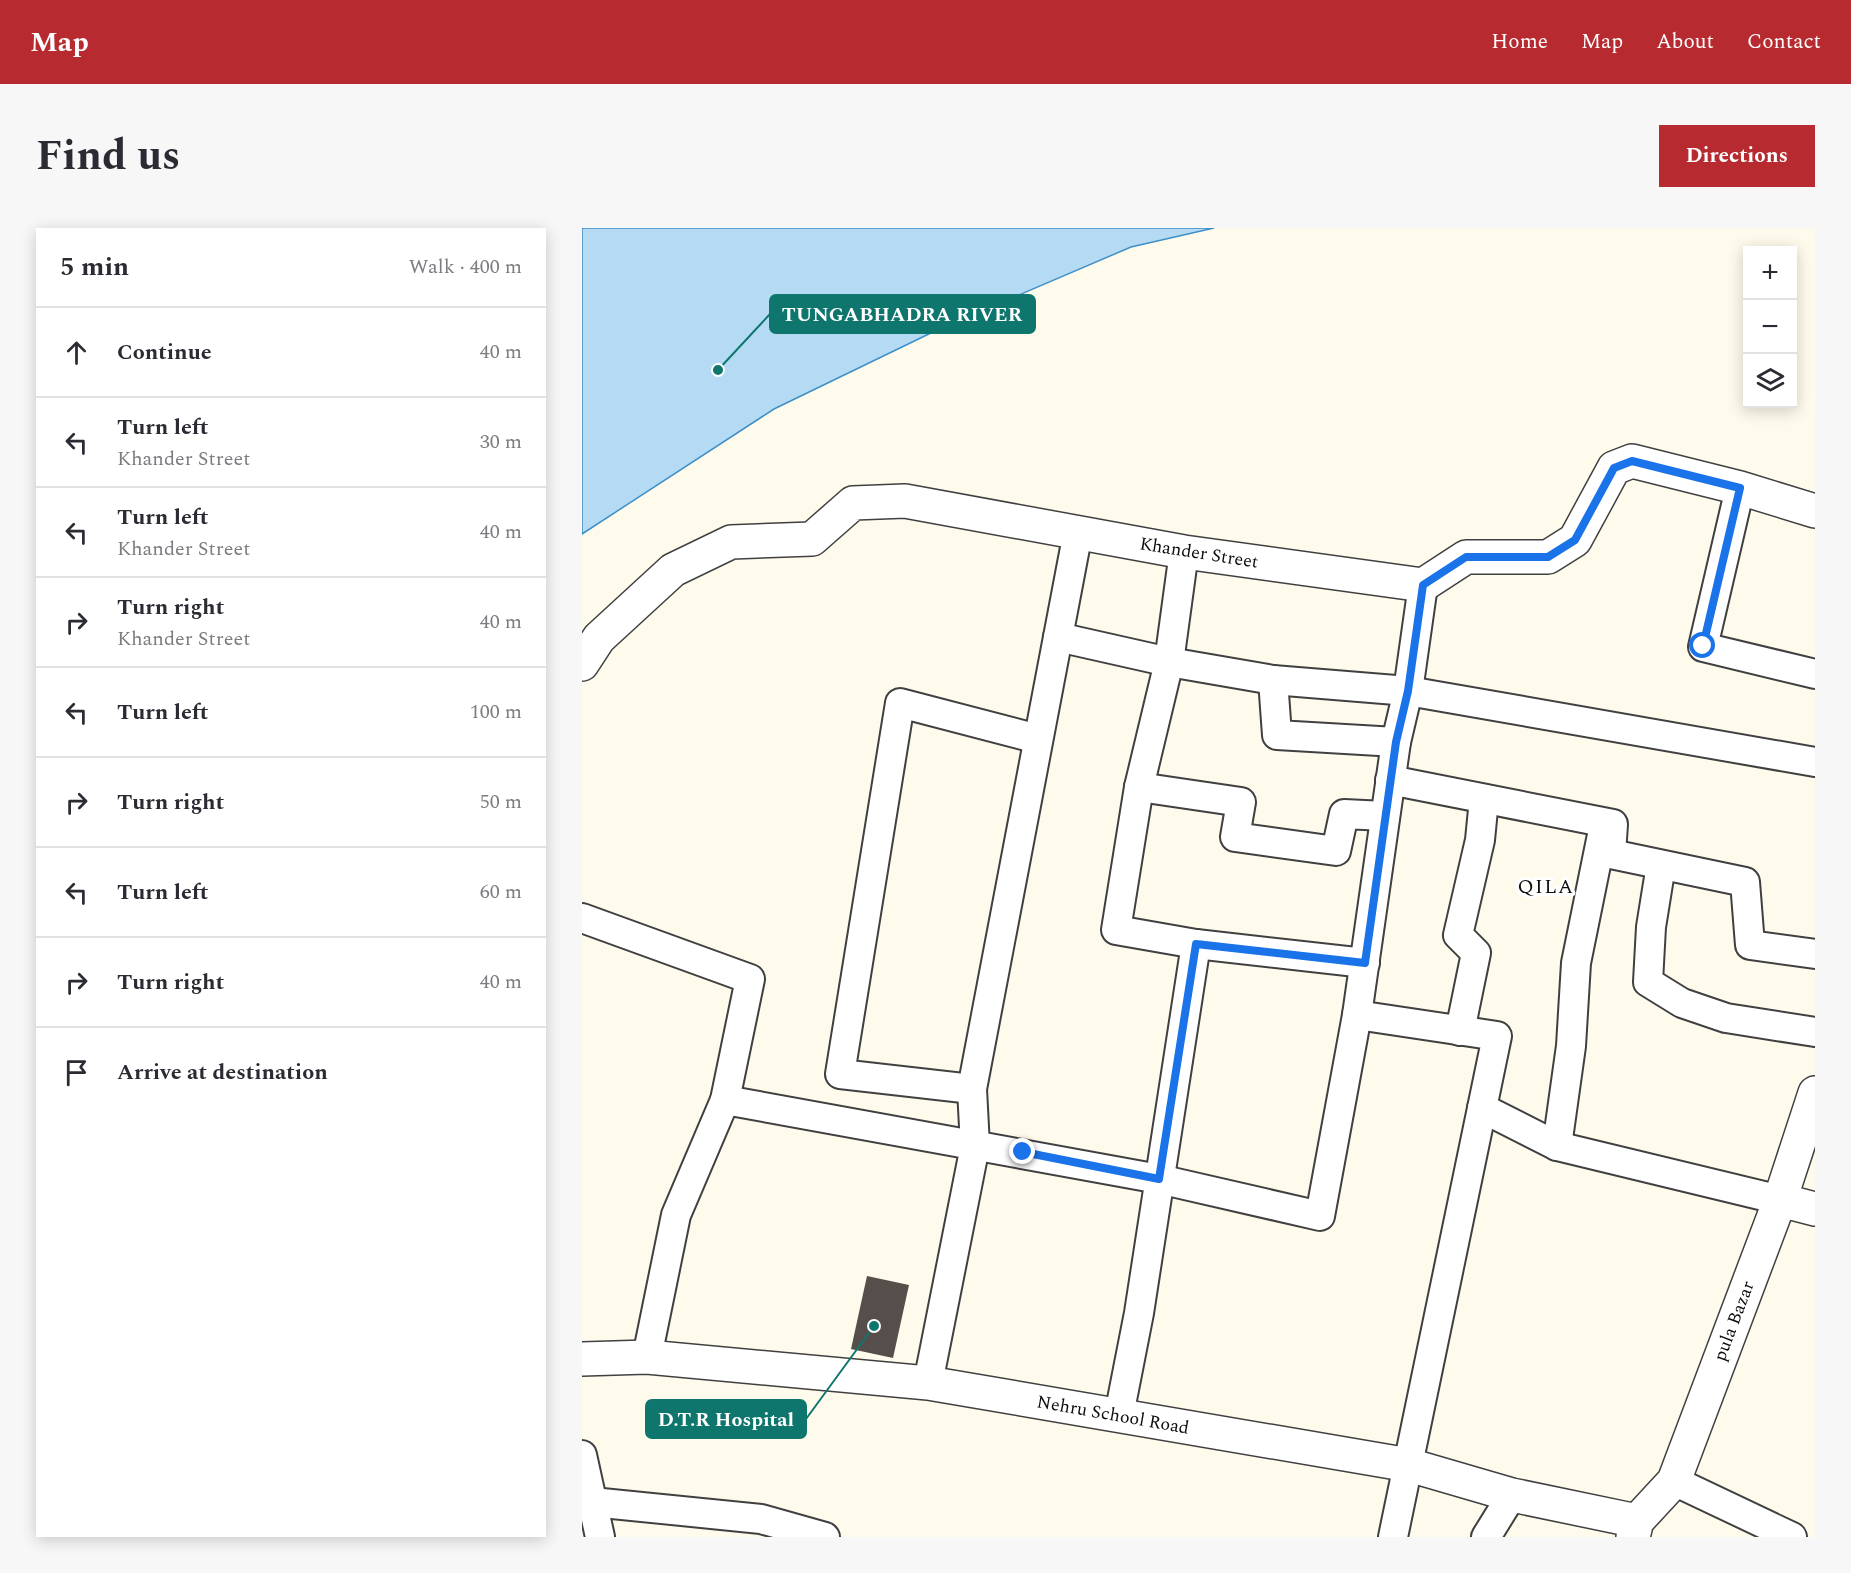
<!DOCTYPE html>
<html lang="en">
<head>
<meta charset="utf-8">
<style>
  :root { --surface:#fff; --page:#f7f7f7; --text:#2b2b33; --muted:#7c7c81; --line:#e1e1e2; --accent:#b72b30 }
  body { margin:0; font-family:Spectral,serif; background:var(--page); color:var(--text) }
  .controls { position:absolute; right:18px; top:18px; display:grid; overflow:hidden; border-radius:0px; box-shadow:0 3px 15px #0003 }
  .controls button { width:54px; height:54px; display:grid; place-items:center; padding:0; border:0; border-bottom:2px solid var(--line); background:var(--surface); color:var(--text); font:30px sans-serif }
  .stop { position:absolute; width:18px; height:18px; margin:-14px; border:4px solid #1a73e8; border-radius:50%; background:#fff }
  .stop.end { background:#1a73e8; border-color:#fff; box-shadow:0 2px 6px #0008 }
  .list { margin:0; padding:0; list-style:none }
  h2 { display:flex; justify-content:space-between; align-items:center; height:78px; margin:0; padding:0 24px; font-size:26px }
  h2 small { font-size:20px; font-weight:400; color:var(--muted) }
  .list li { display:grid; grid-template-columns:39px 1fr auto; gap:18px; align-items:center; box-sizing:border-box; height:90px; padding:0 24px; border-top:2px solid var(--line) }
  .list b { display:block; font-size:22px; white-space:nowrap }
  .list p { margin:0; font-size:20px; white-space:nowrap; color:var(--muted) }
  .list em { font-size:20px; font-style:normal; color:var(--muted) }
  .icon { flex:none; width:33px; height:33px; fill:none; stroke:currentColor; stroke-width:2; stroke-linecap:round; stroke-linejoin:round }
  .map { position:relative; flex:none; width:1233px; height:1309px; overflow:hidden; border-radius:0px }
  header { display:flex; align-items:center; gap:36px; box-sizing:border-box; height:84px; padding:0 30px; background:var(--accent); color:#fff }
  header strong { font-size:28px }
  nav { display:flex; gap:33px; margin-inline-start:auto; font-size:21px }
  .intro { display:flex; align-items:center; justify-content:space-between; box-sizing:border-box; height:144px; padding:0 36px }
  h1 { margin:0; font-size:42px }
  .button { padding:15px 27px; border-radius:0px; background:var(--accent); color:#fff; font-size:21px; font-weight:700 }
  main { display:flex; gap:36px; padding:0 36px }
  aside { flex:1; background:var(--surface); border-radius:0px; box-shadow:0 3px 15px #0003 }
  .map>svg:first-child { display:block }
</style>
</head>
<body>
<header>
<strong>Map</strong>
<nav><a>Home</a><a>Map</a><a>About</a><a>Contact</a></nav>
</header>
<div class="intro"><h1>Find us</h1><a class="button">Directions</a></div>
<main>
<aside>
<h2>5 min<small>Walk · 400 m</small></h2>
<ul class="list">
<li><svg class="icon" aria-label="ahead" viewBox="0 0 24 24"><path d="M12 20V5M6 11l6-6 6 6"/></svg><div><b>Continue</b></div><em>40 m</em></li>
<li><svg class="icon" aria-label="left" viewBox="0 0 24 24"><path d="M17 20v-9H6M10 6l-5 5 5 5"/></svg><div><b>Turn left</b><p>Khander Street</p></div><em>30 m</em></li>
<li><svg class="icon" aria-label="left" viewBox="0 0 24 24"><path d="M17 20v-9H6M10 6l-5 5 5 5"/></svg><div><b>Turn left</b><p>Khander Street</p></div><em>40 m</em></li>
<li><svg class="icon" aria-label="right" viewBox="0 0 24 24"><path d="M7 20v-9h11M14 6l5 5-5 5"/></svg><div><b>Turn right</b><p>Khander Street</p></div><em>40 m</em></li>
<li><svg class="icon" aria-label="left" viewBox="0 0 24 24"><path d="M17 20v-9H6M10 6l-5 5 5 5"/></svg><div><b>Turn left</b></div><em>100 m</em></li>
<li><svg class="icon" aria-label="right" viewBox="0 0 24 24"><path d="M7 20v-9h11M14 6l5 5-5 5"/></svg><div><b>Turn right</b></div><em>50 m</em></li>
<li><svg class="icon" aria-label="left" viewBox="0 0 24 24"><path d="M17 20v-9H6M10 6l-5 5 5 5"/></svg><div><b>Turn left</b></div><em>60 m</em></li>
<li><svg class="icon" aria-label="right" viewBox="0 0 24 24"><path d="M7 20v-9h11M14 6l5 5-5 5"/></svg><div><b>Turn right</b></div><em>40 m</em></li>
<li><svg class="icon" aria-label="arrive" viewBox="0 0 24 24"><path d="M6 21V4h12l-3 4 3 4H6"/></svg><div><b>Arrive at destination</b></div></li>
</ul>
</aside>
<div class="map">
<svg width="1233" height="1309" viewBox="0 0 1233 1309">
  <rect width="100%" height="100%" fill="#fefbed"/>
  <!-- water -->
  <path fill="#b4dbf3" stroke="#3e8fc7" stroke-width="1.5" d="M0,0H632L549,19L353,103L192,181L0,306Z"/>
  <!-- building -->
  <path fill="#554e4a" d="M285,1048L327,1057L311,1130L269,1121Z"/>
  <g fill="none" stroke-linecap="round" stroke-linejoin="round">
    <defs>
      <g id="minor">
        <path d="M1158,260L1121,419L1233,446"/>
        <path d="M476,409L587,434L691,452L826,463L1233,534"/>
        <path d="M691,452L695,507L814,514"/>
        <path d="M808,552L1031,596L1029,626L1163,654L1168,717L1233,726"/>
        <path d="M557,559L659,574L653,609L754,623L762,586L803,588"/>
        <path d="M1079,637L1069,699L1066,754L1100,775L1144,790L1233,804"/>
        <path d="M0,690L168,751L143,872L94,987L65,1129"/>
        <path d="M614,716L783,735"/>
        <path d="M775,787L915,808L811,1309"/>
        <path d="M878,803L894,725L876,707L898,612L902,571"/>
        <path d="M390,861L258,846L318,475L456,511"/>
        <path d="M143,872L577,951L738,988L775,787L814,514L826,463L841,357"/>
        <path d="M900,880L975,918L1198,972"/>
        <path d="M975,918L989,818L994,735L1021,602"/>
        <path d="M346,1155L393,918L390,861L496,304"/>
        <path d="M537,1187L557,1085L614,716L534,702L557,559L587,434L602,324"/>
        <path d="M0,1227L18,1309"/>
        <path d="M1092,1253L1210,1309"/>
        <path d="M10,1274L179,1291L243,1309"/>
        <path d="M904,1309L930,1267"/>
      </g>
      <g id="tertiary">
        <path d="M0,436L17,410L91,342L149,314L230,311L271,275L323,273L602,324L841,357L884,329H966L993,312L1032,240L1050,233L1158,260L1233,283"/>
        <path d="M1198,972L1233,981"/>
        <path d="M0,1131L65,1129L346,1155L827,1237L930,1267L1055,1293"/>
        <path d="M1051,1309L1055,1293L1092,1253L1198,972L1233,865"/>
      </g>
    </defs>
    <!-- minor casing -->
    <use href="#minor" stroke="#404040" stroke-width="32"/>
    <!-- tertiary casing -->
    <use href="#tertiary" stroke="#404040" stroke-width="36"/>
    <!-- minor -->
    <use href="#minor" stroke="#fff" stroke-width="28"/>
    <!-- tertiary -->
    <use href="#tertiary" stroke="#fff" stroke-width="33"/>
  </g>
  <g fill="none" stroke-linecap="round" stroke-linejoin="round">
    <!-- route -->
    <path stroke="#1a73e8" stroke-width="8" d="M441,924L577,951L614,716L783,735L814,514L826,463L841,357L884,329H966L993,312L1032,240L1050,233L1158,260L1121,418"/>
  </g>
  <g text-anchor="middle" dominant-baseline="central" stroke-width="6" stroke-linejoin="round" paint-order="stroke">
    <!-- street labels -->
    <g font-size="18" fill="#0d0d0d" stroke="#fff">
      <text transform="translate(617 325) rotate(9)">Khander Street</text>
      <text transform="translate(1152 1093) rotate(-69)">pula Bazar</text>
      <text transform="translate(531 1187) rotate(10)">Nehru School Road</text>
    </g>
    <!-- neighbourhood labels -->
    <g font-size="20" letter-spacing="1.5" fill="#0d0d0d" stroke="#fff">
      <text x="964" y="659">QILA</text>
    </g>
  </g>
  <!-- callouts -->
  <path fill="none" stroke="#0f766e" stroke-width="2" d="M136 142L188 86M292 1098L224 1191"/>
  <g fill="#0f766e" stroke="#fff" stroke-width="2">
    <circle cx="136" cy="142" r="6"/>
    <circle cx="292" cy="1098" r="6"/>
  </g>
  <g fill="#0f766e" stroke="#0f766e" stroke-width="2">
    <rect x="188" y="67" width="265" height="38" rx="6"/>
    <rect x="64" y="1172" width="160" height="38" rx="6"/>
  </g>
  <g font-size="20" text-anchor="middle" font-weight="bold" fill="#fff">
    <text x="320" y="93">TUNGABHADRA RIVER</text>
    <text x="144" y="1198">D.T.R Hospital</text>
  </g>
</svg>
<div class="controls">
<button>+</button>
<button>−</button>
<button><svg class="icon" aria-label="layers" viewBox="0 0 24 24"><path d="M12 4l9 5-9 5-9-5zM3 14l9 5 9-5"/></svg></button>
</div>
<div class="stop" style="left:1121px;top:418px"></div>
<div class="stop end" style="left:441px;top:924px"></div>
</div>
</main>
</body>
</html>
